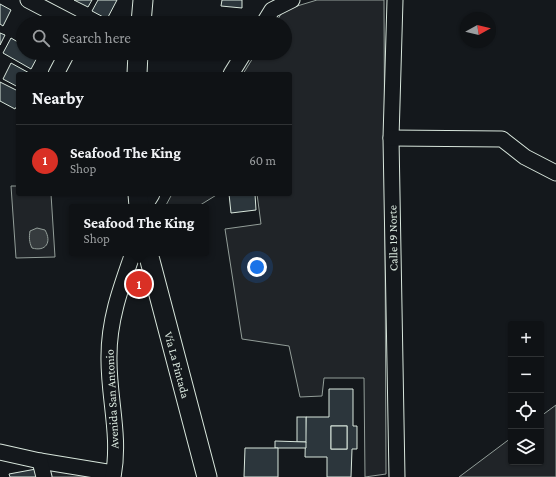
<!DOCTYPE html>
<html lang="en">
<head>
<meta charset="utf-8">
<style>
  :root { --surface:#0f1215; --page:#181b1e; --text:#f1f3f6; --muted:#9b9ea0; --line:#2f3234; --accent:#d93025 }
  body { margin:0; font-family:"Crimson Pro",serif; background:var(--page); color:var(--text) }
  .controls { position:absolute; right:12px; bottom:12px; display:grid; overflow:hidden; border-radius:4px; box-shadow:0 1px 3px #0004 }
  .controls button { width:36px; height:36px; display:grid; place-items:center; padding:0; border:0; border-bottom:1px solid var(--line); background:var(--surface); color:var(--text); font:20px sans-serif }
  .compass { position:absolute; left:460px; top:12px; width:36px; height:36px; border-radius:50%; background:var(--surface); box-shadow:0 1px 3px #0004; rotate:82deg }
  .you { position:absolute; left:257px; top:267px; width:14px; height:14px; margin:-10px; border:3px solid #fff; border-radius:50%; background:#1a73e8; box-shadow:0 0 0 6px #1a73e833 }
  .badge { display:grid; place-items:center; width:26px; height:26px; border-radius:50%; background:var(--accent); color:#fff; font-size:13px; font-weight:700 }
  .pin { position:absolute; translate:-50% -50%; border:2px solid #fff; box-shadow:0 1px 4px #0006 }
  .popup { position:absolute; left:69px; top:204px; width:140px; height:52px; box-sizing:border-box; display:grid; place-content:center; border-radius:4px; background:var(--surface); filter:drop-shadow(0 1px 3px #0005); font-size:13px; white-space:nowrap; color:var(--muted) }
  .popup b { font-size:15px; color:var(--text) }
  .popup::after { content:''; position:absolute; left:50%; top:100%; margin-left:-8px; border:8px solid transparent; border-top-color:var(--surface) }
  .list { margin:0; padding:0; list-style:none }
  h2 { display:flex; justify-content:space-between; align-items:center; height:52px; margin:0; padding:0 16px; font-size:17px }
  h2 small { font-size:13px; font-weight:400; color:var(--muted) }
  .list li { display:grid; grid-template-columns:26px 1fr auto; gap:12px; align-items:center; box-sizing:border-box; height:72px; padding:0 16px; border-top:1px solid var(--line) }
  .list b { display:block; font-size:15px; white-space:nowrap }
  .list p { margin:0; font-size:13px; white-space:nowrap; color:var(--muted) }
  .list em { font-size:13px; font-style:normal; color:var(--muted) }
  .icon { flex:none; width:22px; height:22px; fill:none; stroke:currentColor; stroke-width:2; stroke-linecap:round; stroke-linejoin:round }
  .map { position:relative; flex:none; width:556px; height:477px; overflow:hidden }
  .search { position:absolute; background:var(--surface); box-shadow:0 1px 3px #0004; left:16px; top:16px; width:276px; height:44px; display:flex; align-items:center; gap:10px; box-sizing:border-box; padding:0 14px; border-radius:22px; color:var(--muted); font-size:15px }
  .panel { position:absolute; background:var(--surface); box-shadow:0 1px 3px #0004; left:16px; top:72px; width:276px; height:124px; border-radius:4px }
  .map>svg:first-child { display:block }
</style>
</head>
<body>
<div class="map">
<svg width="556" height="477" viewBox="0 0 556 477">
  <rect width="100%" height="100%" fill="#14181c"/>
  <!-- green -->
  <g fill="#202428" stroke="#939e99">
    <path d="M317,0H384L386,474L365,477L364,378H324L322,396L300,397L289,346L242,339L225,229L261,224L257,194H290V74H243L256,53H285V23H275L284,10Z"/>
    <path d="M11,186H18V194H51L55,257L16,258Z"/>
    <path d="M172,194H218L197,207H165Z"/>
    <path d="M556,405V477H459L511,438V462H541V416Z"/>
    <path d="M48,464L107,477H51Z"/>
  </g>
  <!-- water -->
  <path fill="#363b3e" stroke="#939e99" d="M37,228L45,230C52,242 46,252 32,248C29,242 29,237 30,231Z"/>
  <!-- building -->
  <g fill="#2c363c" stroke="#d8e6dc" fill-rule="evenodd">
    <path d="M74,0H92L88,7Z"/>
    <path d="M98,0H117L107,19L92,11Z"/>
    <path d="M222,0H242V8L221,6Z"/>
    <path d="M0,4L11,10L3,26L0,24Z"/>
    <path d="M0,33L5,35L0,45Z"/>
    <path d="M11,38L23,45V53L39,54L31,69L3,53Z"/>
    <path d="M11,63L31,74H18V87L3,79Z"/>
    <path d="M0,82L18,91V104L15,109L0,101Z"/>
    <path d="M229,194H255L256,210L231,213Z"/>
    <path d="M329,389H353V426H357V449H352L351,477H327V457H305L306,417H329ZM331,426H347V449H331Z"/>
    <rect x="297" y="417" width="9" height="25"/>
    <rect x="331" y="426" width="16" height="23"/>
    <path d="M275,441L306,442V448H275Z"/>
    <path d="M245,448H278V477H244Z"/>
    <path d="M36,469L37,477H10L9,474Z"/>
  </g>
  <g fill="none" stroke-linecap="round" stroke-linejoin="round">
    <defs>
      <g id="minor">
        <path d="M28,0L72,23"/>
        <path d="M395,0L391,138L397,477"/>
        <path d="M264,23L272,10L292,0"/>
        <path d="M56,74L67,53"/>
        <path d="M231,74L244,53"/>
        <path d="M391,138L502,139L525,157L556,173"/>
        <path d="M144,207L152,194"/>
        <path d="M0,452L40,461L113,473"/>
        <path d="M40,461L44,477"/>
        <path d="M113,477C121,436 108,396 109,356C109,319 121,287 133,253"/>
      </g>
      <g id="major">
        <path d="M141,23L143,0"/>
        <path d="M137,74L138,53"/>
        <path d="M138,194L139,207"/>
        <path d="M148,253L207,477"/>
      </g>
    </defs>
    <!-- minor casing -->
    <use href="#minor" stroke="#d8e6dc" stroke-width="17"/>
    <!-- major casing -->
    <use href="#major" stroke="#d8e6dc" stroke-width="21"/>
    <!-- minor -->
    <use href="#minor" stroke="#14181c" stroke-width="15"/>
    <!-- major -->
    <use href="#major" stroke="#14181c" stroke-width="19"/>
  </g>
  <g text-anchor="middle" dominant-baseline="central" stroke-width="3" stroke-linejoin="round" paint-order="stroke">
    <!-- street labels -->
    <g font-size="12" fill="#d8e6dc" stroke="#14181c">
      <text transform="translate(393 238) rotate(-91)">Calle 19 Norte</text>
      <text transform="translate(177 365) rotate(75)">Vía La Pintada</text>
      <text transform="translate(112 399) rotate(-93)">Avenida San Antonio</text>
    </g>
  </g>
</svg>
<div class="controls">
<button>+</button>
<button>−</button>
<button><svg class="icon" aria-label="locate" viewBox="0 0 24 24"><circle cx="12" cy="12" r="6"/><path d="M12 2v4M12 18v4M2 12h4M18 12h4"/></svg></button>
<button><svg class="icon" aria-label="layers" viewBox="0 0 24 24"><path d="M12 4l9 5-9 5-9-5zM3 14l9 5 9-5"/></svg></button>
</div>
<svg class="compass" viewBox="-18 -18 36 36"><path d="M0-13l5 13h-10z" fill="#e53935"/><path d="M0 13l5-13h-10z" fill="#9b9ea0"/></svg>
<div class="you"></div>
<div class="pin badge" style="left:139px;top:284px">1</div>
<div class="popup"><b>Seafood The King</b>Shop</div>
<div class="search"><svg class="icon" aria-label="search" viewBox="0 0 24 24"><circle cx="10" cy="10" r="6"/><path d="M15 15l6 6"/></svg>Search here</div>
<section class="panel">
<h2>Nearby<small></small></h2>
<ul class="list">
<li><span class="badge">1</span><div><b>Seafood The King</b><p>Shop</p></div><em>60 m</em></li>
</ul>
</section>
</div>
</body>
</html>
